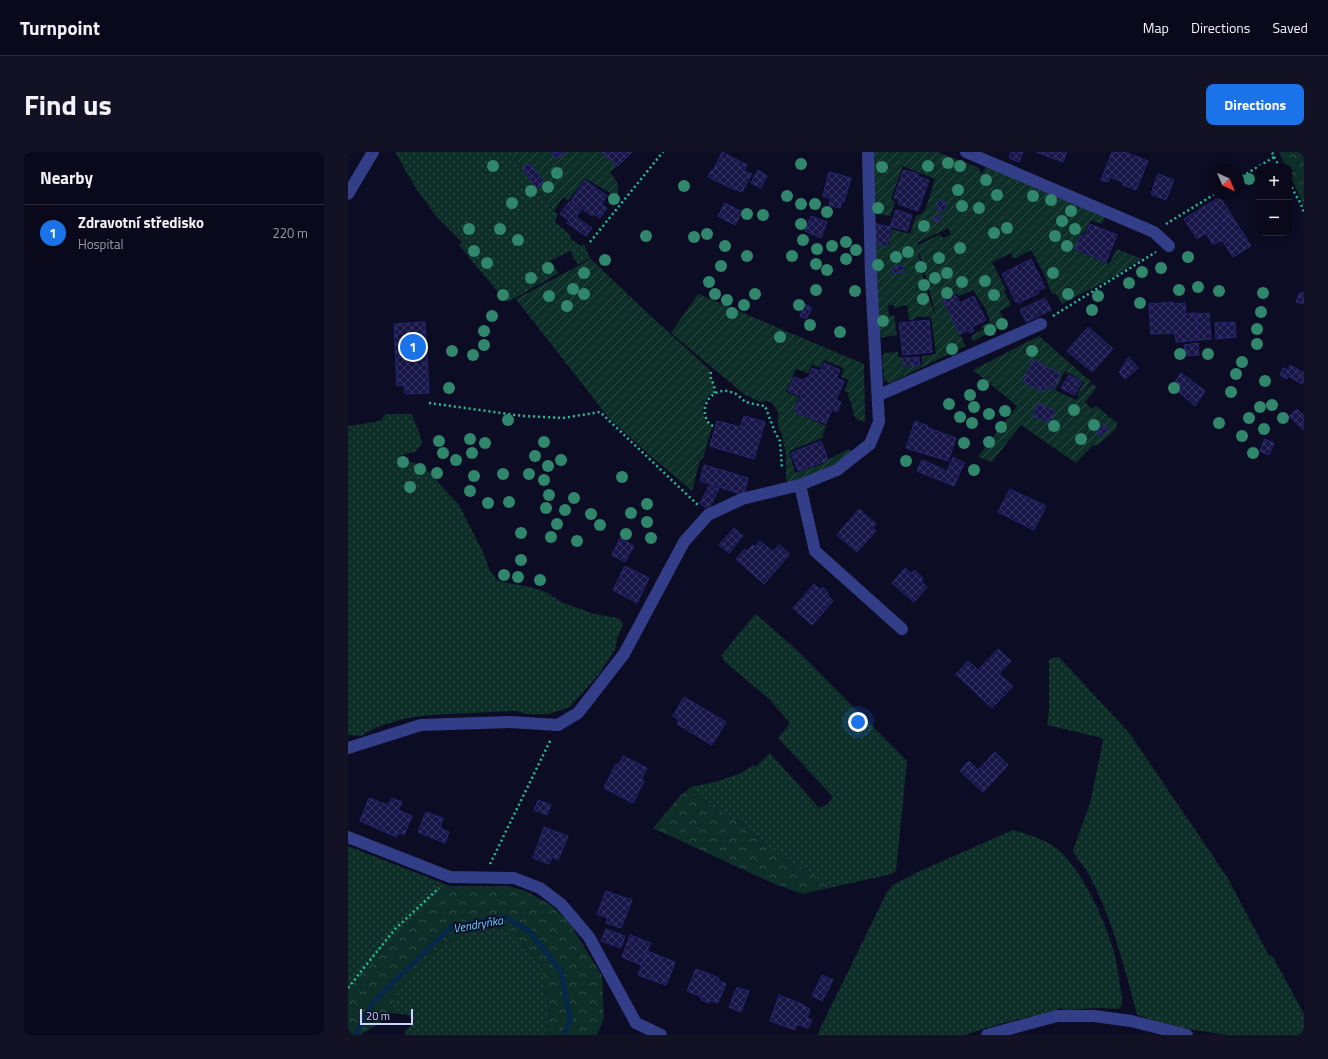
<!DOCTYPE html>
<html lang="en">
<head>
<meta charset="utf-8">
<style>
  :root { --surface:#09091b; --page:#121224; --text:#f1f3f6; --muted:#999aa3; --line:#292a3a; --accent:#1a73e8 }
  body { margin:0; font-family:"Titillium Web",sans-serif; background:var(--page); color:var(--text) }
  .controls { position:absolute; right:12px; top:12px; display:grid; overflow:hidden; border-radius:8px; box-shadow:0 2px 6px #0003 }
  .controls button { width:36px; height:36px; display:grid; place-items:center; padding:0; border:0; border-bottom:1px solid var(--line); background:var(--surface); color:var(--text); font:20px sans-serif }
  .compass { position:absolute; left:860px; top:12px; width:36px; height:36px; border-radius:50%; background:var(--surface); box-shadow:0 2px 6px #0003; rotate:136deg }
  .scale { position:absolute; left:12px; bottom:10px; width:53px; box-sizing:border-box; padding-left:4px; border:2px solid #cfd2ff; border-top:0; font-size:11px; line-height:14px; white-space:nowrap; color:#cfd2ff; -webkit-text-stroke:3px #0c0c24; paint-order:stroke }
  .you { position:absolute; left:510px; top:570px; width:14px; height:14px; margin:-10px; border:3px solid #fff; border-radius:50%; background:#1a73e8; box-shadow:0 0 0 6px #1a73e833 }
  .badge { display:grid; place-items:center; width:26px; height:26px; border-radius:50%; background:var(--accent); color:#fff; font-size:13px; font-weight:700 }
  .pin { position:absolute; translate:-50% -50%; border:2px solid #fff; box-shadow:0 1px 4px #0006 }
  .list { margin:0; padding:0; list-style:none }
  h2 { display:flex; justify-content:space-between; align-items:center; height:52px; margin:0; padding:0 16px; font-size:17px }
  h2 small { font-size:13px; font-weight:400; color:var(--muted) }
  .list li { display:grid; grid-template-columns:26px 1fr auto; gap:12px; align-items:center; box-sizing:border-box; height:56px; padding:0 16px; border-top:1px solid var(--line) }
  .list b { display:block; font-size:15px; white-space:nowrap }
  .list p { margin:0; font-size:13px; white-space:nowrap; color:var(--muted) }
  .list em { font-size:13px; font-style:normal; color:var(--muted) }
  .map { position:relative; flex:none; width:956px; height:883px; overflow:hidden; border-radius:8px }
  header { display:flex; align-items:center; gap:24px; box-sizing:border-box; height:56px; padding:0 20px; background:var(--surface); border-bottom:1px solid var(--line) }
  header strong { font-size:19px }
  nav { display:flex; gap:22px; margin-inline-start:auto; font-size:14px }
  .intro { display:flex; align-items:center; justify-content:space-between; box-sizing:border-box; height:96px; padding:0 24px }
  h1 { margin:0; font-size:28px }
  .button { padding:10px 18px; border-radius:8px; background:var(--accent); color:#fff; font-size:14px; font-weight:700 }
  main { display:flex; gap:24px; padding:0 24px }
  aside { flex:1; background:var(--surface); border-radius:8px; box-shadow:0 2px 6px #0003 }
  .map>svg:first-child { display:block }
</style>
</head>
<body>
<header>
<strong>Turnpoint</strong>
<nav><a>Map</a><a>Directions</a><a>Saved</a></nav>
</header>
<div class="intro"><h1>Find us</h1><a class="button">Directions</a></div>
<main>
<aside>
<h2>Nearby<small></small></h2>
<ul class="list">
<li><span class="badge">1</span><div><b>Zdravotní středisko</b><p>Hospital</p></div><em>220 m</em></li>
</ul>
</aside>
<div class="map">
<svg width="956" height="883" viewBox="0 0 956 883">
  <defs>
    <pattern id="grass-dots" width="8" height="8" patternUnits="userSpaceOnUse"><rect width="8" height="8" fill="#0e2f28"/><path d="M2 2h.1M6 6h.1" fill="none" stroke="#304c48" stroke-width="1.8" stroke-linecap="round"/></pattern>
    <pattern id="forest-crowns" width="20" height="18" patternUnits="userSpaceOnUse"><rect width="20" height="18" fill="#0e2f28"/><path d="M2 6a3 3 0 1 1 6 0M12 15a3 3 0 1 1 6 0" fill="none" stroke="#304c48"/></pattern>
    <pattern id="garden-furrows" width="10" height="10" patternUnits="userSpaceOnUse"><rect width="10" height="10" fill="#0e2f28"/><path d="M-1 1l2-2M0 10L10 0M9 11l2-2" fill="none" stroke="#304c48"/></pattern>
    <pattern id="building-cross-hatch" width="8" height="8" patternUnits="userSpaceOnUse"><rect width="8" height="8" fill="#171647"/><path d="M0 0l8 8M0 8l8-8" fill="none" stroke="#383763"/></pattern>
  </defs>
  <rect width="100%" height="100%" fill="#0c0c24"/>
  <!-- grass -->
  <g fill="url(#grass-dots)">
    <path d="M47,0H162L206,59L210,62L207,70L222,83V86L232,94L236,92L242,106L230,113L222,99L202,109L211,121L160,150L148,138L111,93L114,90L88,64L67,35Z"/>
    <path d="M38,262H64C67,273 73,281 74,292L67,300L53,303V313L63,310L74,313L111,353L135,400L142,419L150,429L182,435L198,440L213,450L246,462L270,466L275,471L273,478L269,486L268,496L251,522L222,555L201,562H179L167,559L80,563L55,567L29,575L13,584L0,583V274L32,269Z"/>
    <path d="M407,462L415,468L449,498L559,609L548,719L544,722L481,736L461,719L440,710L426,699L396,673L346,643L343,635L367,630L391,622L405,613L407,615L422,601L471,656L479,653L485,645L430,586L442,571L421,547L376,509L373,504Z"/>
    <path d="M711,505L782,582L879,725L920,802L925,805L956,862V883H879L827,875L792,864L789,862C776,814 764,765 740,721C736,714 730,708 726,701L725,698L742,651L755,589L754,586L699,573L701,558V507Z"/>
    <path d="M665,678C682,683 701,688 714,701C737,725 757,768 766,800C770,815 771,830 774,845V852L771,857L749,856L719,858L711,856L707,859C677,866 646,872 617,883H469L539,740L545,733L572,719Z"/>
    <path d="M0,694L102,734L0,832Z"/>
    <path d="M122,775L162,778L193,811L201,860L196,883H58L57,879L66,870L61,863L43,861L49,839L86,801Z"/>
  </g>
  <!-- forest -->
  <g fill="url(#forest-crowns)">
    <path d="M931,0H956V54L941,21V15H938Z"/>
    <path d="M343,635L346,643L396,673L426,699L440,710L461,719L481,736L454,742L422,730L305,676L332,644Z"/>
    <path d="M102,734H160L178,739L203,753L221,770L254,824L256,866L249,883H196L201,859L193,811L162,778L122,775L86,801L49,839L43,861L31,872L15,881L13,883H0V832Z"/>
  </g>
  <!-- garden -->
  <g fill="url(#garden-furrows)" fill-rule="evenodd">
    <path d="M162,0H254L269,14L262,20C273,34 272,39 265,54L260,51L265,43L237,26L220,49L215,45L206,59L189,36L196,30L182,11L174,16Z"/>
    <path d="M526,0H589L629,15L634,22L638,14L757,64L754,72L743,68L736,82L733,81L727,98L761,112L769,97L794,107L758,129L714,152L708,142H704L697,124L683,98L666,107L663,101L644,110L658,138L656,139L663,153L652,159L657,173L625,189L623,184L635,177L634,174L642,170L638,158L625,138L611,144L608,141L595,149L613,184L617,194L542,231L536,228L534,208L536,201L550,200V205H554L555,215L574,213V204L588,202L583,165H568V167L561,168L559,153L546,156V153H540L541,164L546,163L549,183L531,186L524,92L540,94L544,77L562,82L568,64L575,61L578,56L587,27L555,14L543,47L547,50L542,64L529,62L524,58ZM600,76L603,82L595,86L592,82L570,93L569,91ZM571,99L588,164C582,152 570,111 571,99Z"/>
    <path d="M243,107L295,157L361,217C360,225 368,232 365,239C364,242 361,244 359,246C352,257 355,268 364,275L355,306L352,308L344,339L305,306L260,265L168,147Z"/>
    <path d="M350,142L516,212L517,270C505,267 506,264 504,254C503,251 501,247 500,244L501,241L496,239L501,228L493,225L496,216L476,208L472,216L464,212L460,221L448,217L438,240L451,245L445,259L478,274L474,286L441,299L447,321L471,313L500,297L503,299L504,302L489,313L440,333L438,327V303L434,283L430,275V260L425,252L419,249L413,250L397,243L323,181Z"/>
    <path d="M691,184L743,230L731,244L728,245L736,230L717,219L707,238L728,248L744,232L749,235L737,250L744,257L748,254L769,271L768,277L750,293H745L728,311L673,273L644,310L630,305L669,254L625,218Z"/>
  </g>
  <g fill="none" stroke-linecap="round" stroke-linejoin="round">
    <!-- stream -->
    <path stroke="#042845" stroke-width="5.5" d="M7,883L26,849L103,775L157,765L180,778L213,819L222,867L216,883"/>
  </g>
  <!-- building -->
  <g fill="url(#building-cross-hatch)" stroke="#262576">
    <path d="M203,0H216L214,4L207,5Z"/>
    <path d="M254,0H284L270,14Z"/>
    <path d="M374,0L399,13L396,19L404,22L394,40L387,37V38L360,25L363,19H365Z"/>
    <path d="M663,0H675L671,10L661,6Z"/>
    <path d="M688,0H719L715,10Z"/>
    <path d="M764,0H777L800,9L788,38L775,33L776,31L762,25L760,30L753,28Z"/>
    <path d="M182,12L196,30L189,36L174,16Z"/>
    <path d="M410,18L419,24L413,36L403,31Z"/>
    <path d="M557,18L570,22V24L581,28L570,59L550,52L551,47L546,46L555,19Z"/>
    <path d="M481,20L503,26L496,50L494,49L492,56L481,53L482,46L475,44Z"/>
    <path d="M810,22L826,28L818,48L803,42Z"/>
    <path d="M237,28L259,44L253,52L259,56L252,66L246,62L244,64L223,49Z"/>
    <path d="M872,45L884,64L849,87L836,67Z"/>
    <path d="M591,48L599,51L596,59L588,57Z"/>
    <path d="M221,50L233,58L228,65L244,76L238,84L219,71L221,68L212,62Z"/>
    <path d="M377,51L394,60L387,73L370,64Z"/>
    <path d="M548,58L564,63L559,79L542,74Z"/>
    <path d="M592,63L593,67L587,70L585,66Z"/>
    <path d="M463,64L479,70L473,86L457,79Z"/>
    <path d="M884,64L903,94L885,105L874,88L865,93L858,81Z"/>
    <path d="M524,71L543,75L539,94L523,91Z"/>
    <path d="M742,72L769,83L758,110L727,97L733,83L737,84Z"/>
    <path d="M683,107L697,135L690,139L691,141L670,151V149L668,150L654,122Z"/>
    <path d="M555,114L556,120L545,121L544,115Z"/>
    <path d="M952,140L956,141V152L948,150Z"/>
    <path d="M607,142L612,151L626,144L638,168L624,175L626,179L622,181L620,178L612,182L595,148Z"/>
    <path d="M697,146L703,158L678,170L672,158Z"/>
    <path d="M825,150V152L837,151L838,162L848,161L851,188L828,190L827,181L803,182L801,152Z"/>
    <path d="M457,152L464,156L458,167L452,164Z"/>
    <path d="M861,161L863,187L851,188L848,162Z"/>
    <path d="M581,168L584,200L555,203L551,171Z"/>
    <path d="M77,170L81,241L57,242L56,233L49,234L46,172Z"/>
    <path d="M887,170L888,185L868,187L867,171Z"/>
    <path d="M740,175L765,197L744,220L719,199Z"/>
    <path d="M850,191L851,203L837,204L836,193Z"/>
    <path d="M571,205L572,213L555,214V206Z"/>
    <path d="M781,205L790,216L777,227L771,220Z"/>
    <path d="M685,208L712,222L705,238L698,234L696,240L675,230Z"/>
    <path d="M476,211L492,218L488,226L496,229L488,248L493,250L489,260L484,257L478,272L446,259L453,244L440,239L446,225L453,228L461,225L464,216L472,219Z"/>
    <path d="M942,213L956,221V228L954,232L940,224L939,227L932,223L935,216L940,218Z"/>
    <path d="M833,221L857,239L847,254L824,234Z"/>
    <path d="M721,223L734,230L726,243L713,236Z"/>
    <path d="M690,251L707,259L701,271L685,264Z"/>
    <path d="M949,257L956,264L955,278L941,264Z"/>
    <path d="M396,264L417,270L406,307L362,294L369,269L392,275Z"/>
    <path d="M567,269L580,274V276L608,286L600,309L558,296Z"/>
    <path d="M756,272L761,277L752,284L748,280Z"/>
    <path d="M917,287L926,291L921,303L912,299Z"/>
    <path d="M473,289L480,308L450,319L443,301Z"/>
    <path d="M605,305L616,311L606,334L569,319L574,308L599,319Z"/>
    <path d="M356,313L400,326L396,343L352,329Z"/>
    <path d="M361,334L371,337L360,358L352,351Z"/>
    <path d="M662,337L698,354L686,378L650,360Z"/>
    <path d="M511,357L528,372L525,376L528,379L509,400L489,383Z"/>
    <path d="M386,376L395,384L381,401L371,393Z"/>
    <path d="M272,386L286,394L277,410L264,403Z"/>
    <path d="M412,389L425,400L431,393L442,402L416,432L388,407L397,397L399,399L405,393L407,395Z"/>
    <path d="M277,414L301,426L289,451L265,438Z"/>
    <path d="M557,416L564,422L566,418L575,426L573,429L579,435L566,450L544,431Z"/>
    <path d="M466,432L471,437L476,436L479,439L480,444L485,449L464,473L445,456Z"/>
    <path d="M650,497L663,509L651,522L665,534L644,556L608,522L620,509L630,518Z"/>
    <path d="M336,545L378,570L364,593L329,572L331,568L325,564Z"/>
    <path d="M647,600L660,613L635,640L612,619L621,609L630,618Z"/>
    <path d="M275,604L299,616L293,628L296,629L285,651L256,636L268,612L271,613Z"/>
    <path d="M21,646L40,653L44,646L54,650L50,658L64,664L56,683L51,680L49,685L12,669Z"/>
    <path d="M190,648L203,653L199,663L186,658Z"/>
    <path d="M78,660L95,666L92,676L101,680L97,691L70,680Z"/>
    <path d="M196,675L220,684L210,708L204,705L201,712L185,706Z"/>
    <path d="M258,739L284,748L273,776L258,771L260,766L249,762Z"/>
    <path d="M258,777L277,784L273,796L253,789Z"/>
    <path d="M282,783L303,791L293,813L274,805Z"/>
    <path d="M299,799L327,810L318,833L290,823Z"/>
    <path d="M348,817L371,826L370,828L378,832L370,851L362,848L361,851L353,848L354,845L339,839Z"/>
    <path d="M474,823L485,828L474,849L464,844Z"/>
    <path d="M389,835L401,839L393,860L381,855Z"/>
    <path d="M431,843L456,853V854L462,857L459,866L464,868L460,876L449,872L447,878L422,869Z"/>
  </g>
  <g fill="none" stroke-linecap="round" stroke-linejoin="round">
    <!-- path -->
    <g stroke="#21c19a" stroke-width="2.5" stroke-dasharray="2 3" stroke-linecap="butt">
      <path d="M926,5L932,15"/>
      <path d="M890,27L926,5L924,0"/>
      <path d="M941,31L953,52L956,61"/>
      <path d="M818,72L867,42"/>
      <path d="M242,90L315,0"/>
      <path d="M705,164L808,100"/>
      <path d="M363,220C360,227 369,233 366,241"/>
      <path d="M81,251L175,264L215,266L252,260L350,353"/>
      <path d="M365,274C360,272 358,267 357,262C355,247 369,235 383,240C389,241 393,247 398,250C404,252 411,253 417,254L427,280L432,289L434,317"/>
      <path d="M142,712L203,587"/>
      <path d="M0,836L47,777L91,736"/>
    </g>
    <!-- minor -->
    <g stroke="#323e88" stroke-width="12">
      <path d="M618,0L806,80L821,94"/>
      <path d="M0,42L25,0"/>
      <path d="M531,243L693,172"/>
      <path d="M452,333L467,399L554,477"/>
      <path d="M0,596L73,573L161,570L210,573L230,561L276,502L336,390L360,363L394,347L452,333L489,318L522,292L531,270L523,125L520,0"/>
      <path d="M0,685L102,725L166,726L192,736L213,752L241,785L288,871L313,883"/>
      <path d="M639,883L709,864H746L783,869L839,883"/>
    </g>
  </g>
  <!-- trees -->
  <g fill="#30876c">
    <circle cx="600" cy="11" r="6"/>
    <circle cx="453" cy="12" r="6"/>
    <circle cx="145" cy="14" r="6"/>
    <circle cx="580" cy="14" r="6"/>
    <circle cx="612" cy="14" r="6"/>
    <circle cx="534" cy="15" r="6"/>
    <circle cx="209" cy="21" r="6"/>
    <circle cx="901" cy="27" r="6"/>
    <circle cx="638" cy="28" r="6"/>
    <circle cx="336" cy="34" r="6"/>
    <circle cx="200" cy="35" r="6"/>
    <circle cx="610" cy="38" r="6"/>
    <circle cx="183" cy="39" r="6"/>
    <circle cx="649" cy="43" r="6"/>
    <circle cx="439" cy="44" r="6"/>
    <circle cx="685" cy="44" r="6"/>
    <circle cx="266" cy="47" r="6"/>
    <circle cx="703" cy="48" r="6"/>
    <circle cx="164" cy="51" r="6"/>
    <circle cx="453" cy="52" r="6"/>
    <circle cx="467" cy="52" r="6"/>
    <circle cx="614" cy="54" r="6"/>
    <circle cx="530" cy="56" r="6"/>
    <circle cx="631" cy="56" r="6"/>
    <circle cx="723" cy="59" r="6"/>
    <circle cx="479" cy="60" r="6"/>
    <circle cx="399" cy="62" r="6"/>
    <circle cx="415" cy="63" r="6"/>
    <circle cx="714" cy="69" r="6"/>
    <circle cx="453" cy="72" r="6"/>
    <circle cx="576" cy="74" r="6"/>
    <circle cx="659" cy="76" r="6"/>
    <circle cx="121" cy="77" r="6"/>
    <circle cx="152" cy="77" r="6"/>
    <circle cx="727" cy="77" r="6"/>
    <circle cx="646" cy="81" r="6"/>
    <circle cx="359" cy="82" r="6"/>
    <circle cx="298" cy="84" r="6"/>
    <circle cx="707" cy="84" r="6"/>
    <circle cx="346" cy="85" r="6"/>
    <circle cx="170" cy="88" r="6"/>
    <circle cx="455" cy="88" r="6"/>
    <circle cx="498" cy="90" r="6"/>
    <circle cx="377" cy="94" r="6"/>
    <circle cx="484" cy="94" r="6"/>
    <circle cx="719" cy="94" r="6"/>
    <circle cx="612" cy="96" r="6"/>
    <circle cx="469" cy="97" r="6"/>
    <circle cx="508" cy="98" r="6"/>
    <circle cx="126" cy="99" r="6"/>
    <circle cx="560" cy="100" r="6"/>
    <circle cx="399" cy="104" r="6"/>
    <circle cx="444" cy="104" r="6"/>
    <circle cx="548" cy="105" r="6"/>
    <circle cx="840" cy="105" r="6"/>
    <circle cx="591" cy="106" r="6"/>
    <circle cx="498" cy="107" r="6"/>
    <circle cx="257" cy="108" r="6"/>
    <circle cx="139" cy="111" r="6"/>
    <circle cx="468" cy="112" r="6"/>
    <circle cx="530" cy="113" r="6"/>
    <circle cx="373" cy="114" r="6"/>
    <circle cx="573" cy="115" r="6"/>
    <circle cx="200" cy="116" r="6"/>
    <circle cx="813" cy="116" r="6"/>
    <circle cx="479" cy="118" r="6"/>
    <circle cx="794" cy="120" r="6"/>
    <circle cx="236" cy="121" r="6"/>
    <circle cx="599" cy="121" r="6"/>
    <circle cx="705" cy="121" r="6"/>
    <circle cx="183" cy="126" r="6"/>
    <circle cx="587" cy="126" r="6"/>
    <circle cx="637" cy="129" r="6"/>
    <circle cx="361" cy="130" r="6"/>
    <circle cx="614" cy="130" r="6"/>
    <circle cx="781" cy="131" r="6"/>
    <circle cx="576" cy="133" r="6"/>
    <circle cx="850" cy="135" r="6"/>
    <circle cx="225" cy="137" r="6"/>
    <circle cx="468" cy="138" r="6"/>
    <circle cx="831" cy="138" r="6"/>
    <circle cx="507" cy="139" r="6"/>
    <circle cx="871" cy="139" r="6"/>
    <circle cx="599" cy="141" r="6"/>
    <circle cx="915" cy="141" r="6"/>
    <circle cx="236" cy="142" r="6"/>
    <circle cx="367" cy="142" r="6"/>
    <circle cx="407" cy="142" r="6"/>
    <circle cx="720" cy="142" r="6"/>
    <circle cx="155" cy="143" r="6"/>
    <circle cx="646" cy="143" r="6"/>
    <circle cx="201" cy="144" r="6"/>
    <circle cx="750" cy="144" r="6"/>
    <circle cx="575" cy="147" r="6"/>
    <circle cx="379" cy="148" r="6"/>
    <circle cx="792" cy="151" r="6"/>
    <circle cx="396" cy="153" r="6"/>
    <circle cx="451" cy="153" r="6"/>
    <circle cx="219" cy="154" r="6"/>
    <circle cx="744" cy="158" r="6"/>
    <circle cx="913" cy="160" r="6"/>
    <circle cx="384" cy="161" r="6"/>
    <circle cx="144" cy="164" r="6"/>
    <circle cx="535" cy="169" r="6"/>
    <circle cx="654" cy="172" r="6"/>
    <circle cx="462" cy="173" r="6"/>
    <circle cx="909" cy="177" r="6"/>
    <circle cx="642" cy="178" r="6"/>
    <circle cx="136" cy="179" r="6"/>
    <circle cx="492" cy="180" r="6"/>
    <circle cx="432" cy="185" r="6"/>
    <circle cx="909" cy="192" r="6"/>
    <circle cx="136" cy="193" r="6"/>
    <circle cx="604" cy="197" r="6"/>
    <circle cx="104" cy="199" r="6"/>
    <circle cx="684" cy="199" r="6"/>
    <circle cx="832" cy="202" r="6"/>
    <circle cx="860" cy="202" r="6"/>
    <circle cx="125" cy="203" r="6"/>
    <circle cx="894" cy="210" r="6"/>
    <circle cx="888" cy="222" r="6"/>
    <circle cx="917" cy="229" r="6"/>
    <circle cx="635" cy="233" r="6"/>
    <circle cx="101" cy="236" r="6"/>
    <circle cx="826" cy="236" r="6"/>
    <circle cx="883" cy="240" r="6"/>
    <circle cx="622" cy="243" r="6"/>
    <circle cx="601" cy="252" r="6"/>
    <circle cx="924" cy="253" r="6"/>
    <circle cx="626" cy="255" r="6"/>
    <circle cx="912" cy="255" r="6"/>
    <circle cx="726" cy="258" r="6"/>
    <circle cx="657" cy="259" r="6"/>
    <circle cx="641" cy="262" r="6"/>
    <circle cx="612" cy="265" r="6"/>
    <circle cx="901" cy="266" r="6"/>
    <circle cx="935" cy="266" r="6"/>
    <circle cx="160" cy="268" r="6"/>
    <circle cx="624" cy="271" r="6"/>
    <circle cx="871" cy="271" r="6"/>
    <circle cx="746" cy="273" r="6"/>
    <circle cx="706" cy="274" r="6"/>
    <circle cx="653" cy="275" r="6"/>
    <circle cx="916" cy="277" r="6"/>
    <circle cx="894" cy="284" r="6"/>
    <circle cx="122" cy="287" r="6"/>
    <circle cx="733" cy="287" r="6"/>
    <circle cx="91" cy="289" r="6"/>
    <circle cx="196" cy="290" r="6"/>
    <circle cx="641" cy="290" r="6"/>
    <circle cx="137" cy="291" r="6"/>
    <circle cx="616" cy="291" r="6"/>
    <circle cx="95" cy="301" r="6"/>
    <circle cx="124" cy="301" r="6"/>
    <circle cx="905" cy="301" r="6"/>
    <circle cx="187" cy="304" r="6"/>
    <circle cx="108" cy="308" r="6"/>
    <circle cx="213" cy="308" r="6"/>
    <circle cx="558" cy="309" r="6"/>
    <circle cx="55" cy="310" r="6"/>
    <circle cx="200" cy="314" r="6"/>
    <circle cx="72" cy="317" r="6"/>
    <circle cx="626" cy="318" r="6"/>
    <circle cx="89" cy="321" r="6"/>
    <circle cx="155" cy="322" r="6"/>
    <circle cx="181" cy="322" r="6"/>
    <circle cx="126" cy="324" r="6"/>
    <circle cx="274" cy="325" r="6"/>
    <circle cx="196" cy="328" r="6"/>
    <circle cx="62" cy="335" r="6"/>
    <circle cx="122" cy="339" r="6"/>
    <circle cx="201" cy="343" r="6"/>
    <circle cx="226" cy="346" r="6"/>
    <circle cx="161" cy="350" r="6"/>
    <circle cx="140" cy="351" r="6"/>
    <circle cx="299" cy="352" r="6"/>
    <circle cx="198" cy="356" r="6"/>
    <circle cx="217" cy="358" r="6"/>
    <circle cx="283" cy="361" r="6"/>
    <circle cx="243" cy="362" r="6"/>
    <circle cx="299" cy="370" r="6"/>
    <circle cx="209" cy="372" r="6"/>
    <circle cx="252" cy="373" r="6"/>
    <circle cx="173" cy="381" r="6"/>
    <circle cx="278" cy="382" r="6"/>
    <circle cx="203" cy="385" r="6"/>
    <circle cx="303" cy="386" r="6"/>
    <circle cx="229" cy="389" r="6"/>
    <circle cx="173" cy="408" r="6"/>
    <circle cx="156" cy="423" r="6"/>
    <circle cx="170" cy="425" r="6"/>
    <circle cx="192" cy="428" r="6"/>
  </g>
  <g text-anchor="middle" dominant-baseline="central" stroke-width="3.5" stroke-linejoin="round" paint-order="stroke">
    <!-- water labels -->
    <g font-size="12" font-style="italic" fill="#5dd2ff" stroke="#0c0c24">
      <text transform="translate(130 772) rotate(-10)">Vendryňka</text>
    </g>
  </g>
</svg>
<div class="controls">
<button>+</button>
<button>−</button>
</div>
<svg class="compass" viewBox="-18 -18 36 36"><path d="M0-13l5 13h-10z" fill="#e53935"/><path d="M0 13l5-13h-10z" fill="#999aa3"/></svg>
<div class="scale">20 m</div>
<div class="you"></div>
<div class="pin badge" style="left:65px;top:195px">1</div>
</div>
</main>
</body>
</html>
